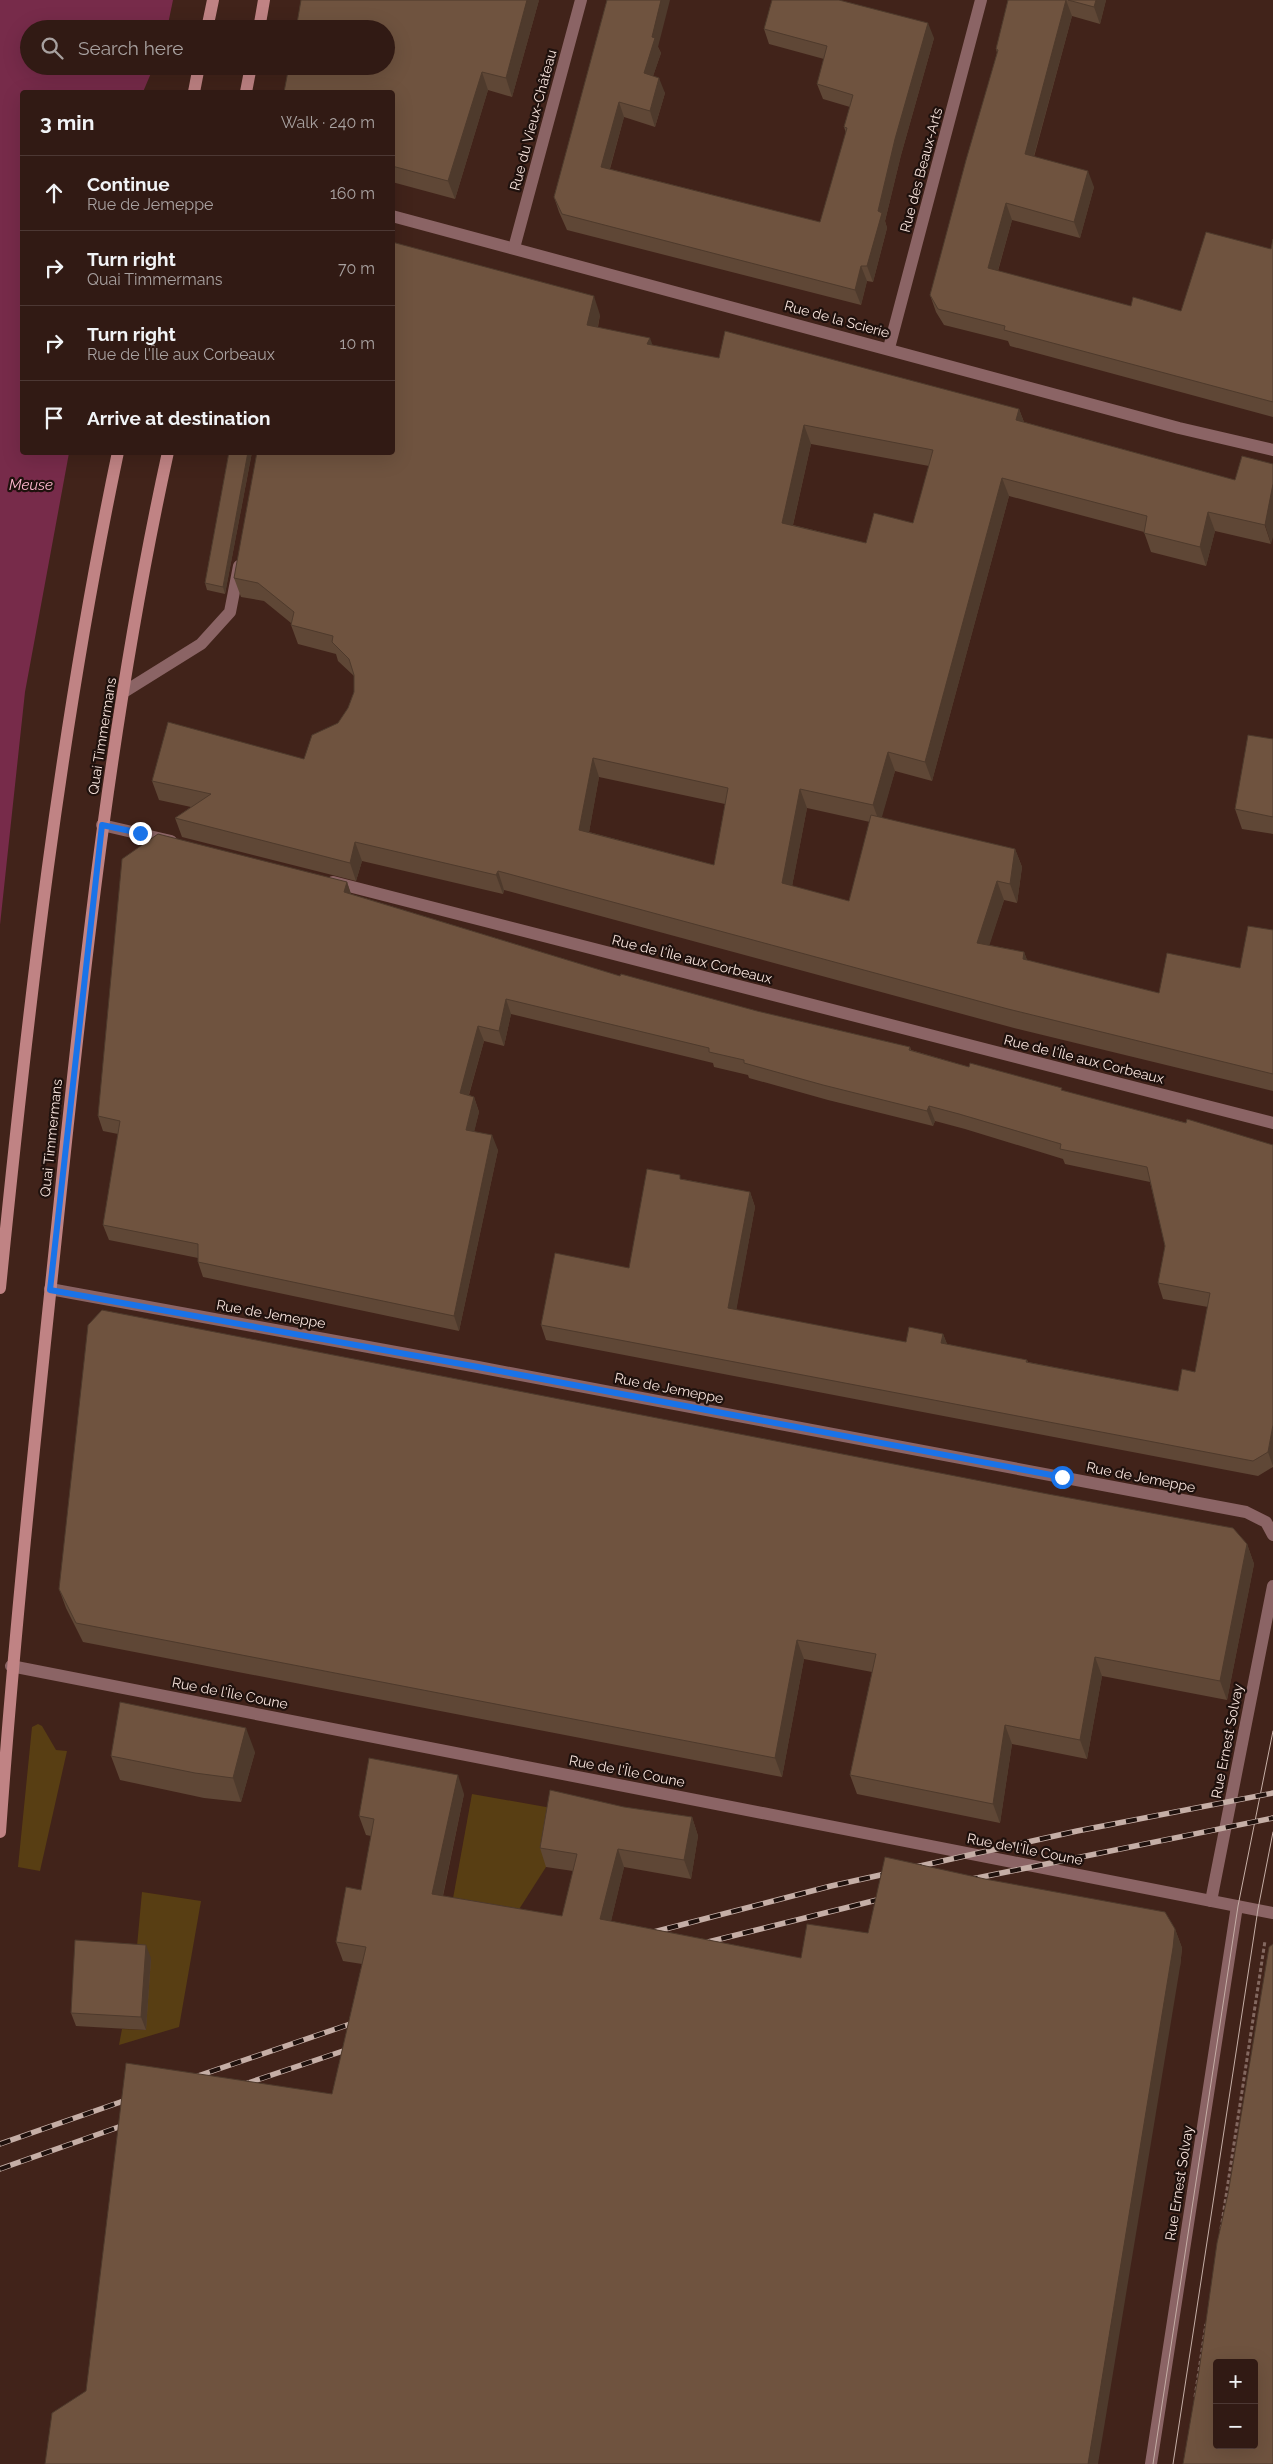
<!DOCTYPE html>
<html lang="en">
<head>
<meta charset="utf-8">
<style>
  :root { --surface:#311a14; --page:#39231d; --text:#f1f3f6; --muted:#a8a1a0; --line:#4c3834 }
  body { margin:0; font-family:Raleway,sans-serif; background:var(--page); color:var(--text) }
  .controls { position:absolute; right:15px; bottom:15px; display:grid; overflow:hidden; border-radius:5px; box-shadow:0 5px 20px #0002 }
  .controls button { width:45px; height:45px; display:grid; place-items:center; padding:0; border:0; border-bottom:1px solid var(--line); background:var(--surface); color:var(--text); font:25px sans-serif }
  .stop { position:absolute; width:15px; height:15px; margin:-11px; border:4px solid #1a73e8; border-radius:50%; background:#fff }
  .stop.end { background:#1a73e8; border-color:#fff; box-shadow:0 1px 5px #0008 }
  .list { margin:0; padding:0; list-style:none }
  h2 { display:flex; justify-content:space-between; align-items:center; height:65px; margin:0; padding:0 20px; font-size:21px }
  h2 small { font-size:16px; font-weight:400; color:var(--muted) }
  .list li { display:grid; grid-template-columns:32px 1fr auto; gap:15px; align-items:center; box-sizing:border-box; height:75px; padding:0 20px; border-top:1px solid var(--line) }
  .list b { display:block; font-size:19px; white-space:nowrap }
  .list p { margin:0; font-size:16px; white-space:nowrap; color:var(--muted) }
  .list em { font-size:16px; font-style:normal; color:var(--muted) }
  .icon { flex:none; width:28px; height:28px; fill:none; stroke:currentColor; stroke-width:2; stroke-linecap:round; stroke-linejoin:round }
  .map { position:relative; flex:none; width:1273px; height:2464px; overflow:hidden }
  .search { position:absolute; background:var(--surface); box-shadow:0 5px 20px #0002; left:20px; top:20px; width:375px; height:55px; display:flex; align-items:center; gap:12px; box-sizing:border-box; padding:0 18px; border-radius:28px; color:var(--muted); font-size:19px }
  .panel { position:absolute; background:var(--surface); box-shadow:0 5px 20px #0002; left:20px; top:90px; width:375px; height:365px; border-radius:5px }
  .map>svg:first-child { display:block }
</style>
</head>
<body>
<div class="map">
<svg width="1273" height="2464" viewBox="0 0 1273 2464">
  <rect width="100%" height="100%" fill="#41231a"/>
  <!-- green -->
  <g fill="#583e13">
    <path d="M38,1724L42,1726L56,1750L67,1751L40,1871L18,1867L32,1727Z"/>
    <path d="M472,1794L557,1809L546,1867L509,1925L450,1915Z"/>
    <path d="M142,1892L201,1901L179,2027L119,2045L122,2029L146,2030L136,1957Z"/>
  </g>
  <!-- water -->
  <path fill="#772b4a" d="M0,0H173L167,29H29V66H154L143,92H22V452L69,453L25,692L0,925Z"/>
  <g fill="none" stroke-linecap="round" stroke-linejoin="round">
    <!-- path -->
    <g stroke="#836860" stroke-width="3" stroke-dasharray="4 2.5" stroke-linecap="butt">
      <path d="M1221,2229L1265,1941"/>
      <path d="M1195,2397L1206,2324"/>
    </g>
    <!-- service -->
    <path stroke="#8b6465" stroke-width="12" d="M124,692L201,644L230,612L239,566"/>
    <!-- minor -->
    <g stroke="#8b6465" stroke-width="12">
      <path d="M392,216L1179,428L1273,450"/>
      <path d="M514,248L581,0"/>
      <path d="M889,348L981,0"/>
      <path d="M102,825L171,841"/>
      <path d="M333,882L1273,1123"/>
      <path d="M50,1289L478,1367L1246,1512L1266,1522L1273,1535"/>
      <path d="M11,1666L1273,1913"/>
      <path d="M1211,1901L1273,1586"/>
      <path d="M1151,2464L1237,1906"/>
    </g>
    <!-- secondary -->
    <g stroke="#c08384" stroke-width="12">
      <path d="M207,29L213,0"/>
      <path d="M259,29L264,0"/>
      <path d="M194,92L199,66"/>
      <path d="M246,92L251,66"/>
      <path d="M0,1288C28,1008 60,728 118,452"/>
      <path d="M0,1832C15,1621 38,1410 60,1199C86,949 114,698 168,452"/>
    </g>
    <!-- tram -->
    <g stroke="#c5aea6" stroke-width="1">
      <path d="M1153,2464L1238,1906L1273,1731"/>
      <path d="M1173,2464L1258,1909L1273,1832"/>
    </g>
    <defs>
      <g id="rail">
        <path d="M911,1868L1077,1831L1273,1793"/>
        <path d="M967,1880L1273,1818"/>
        <path d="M646,1934L831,1886L894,1872"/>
        <path d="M700,1944L889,1897"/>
        <path d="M189,2079L362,2020"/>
        <path d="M239,2086L355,2047"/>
        <path d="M0,2144L135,2097"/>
        <path d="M0,2169L130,2123"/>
      </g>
    </defs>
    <!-- rail casing -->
    <use href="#rail" stroke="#c5aea6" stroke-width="5.5"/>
    <!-- rail -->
    <use href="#rail" stroke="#1f110d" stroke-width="4" stroke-dasharray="11" stroke-linecap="butt"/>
  </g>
  <!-- wall -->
  <g fill="#5f4736" fill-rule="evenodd">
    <path d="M539,0L512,97L488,90L455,199L392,182V92Z"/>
    <path d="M607,0L658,47L661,53L653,76L665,93L655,127L624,117L610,169L820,222L846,133L844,127L850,107L823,99L817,84L824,59L769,44L764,29L934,38L901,155L885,221L887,228L873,282L867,281L861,305L567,230L559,212L554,197Z"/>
    <path d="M1008,0H1106L1100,24L1072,16L1034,157L1094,187L1080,238L1012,220L998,271L1131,306L1181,311L1271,249L1273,239V417L1010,346L1008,341L944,325L936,312L930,295L997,53L996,49Z"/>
    <path d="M600,315L598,327L653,345L719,358L1019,409L1024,422L1235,480L1242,456L1271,544L1215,531L1206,566L1151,552L1144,532L1009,496L932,781L895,771L881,818L1015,849L1022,867L1017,903L1004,900L989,945L1024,952L1027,960L1159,993L1240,968L1273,930V1091L1014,1028L504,890L503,894L362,861L356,881L182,837L175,818L191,807L159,800L152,781L304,759L338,723L348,708L354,692V676L338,661L336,654L298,644L291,625V623L264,601L241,597L234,578ZM811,444L929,466L913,523L866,543L793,525ZM599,777L725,804L714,865L589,832ZM807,808L870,822L849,901L792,886Z"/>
    <path d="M229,452H252L225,594L207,590L205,583Z"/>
    <path d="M1273,739V834L1242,829L1235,809Z"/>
    <path d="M347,882L351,894L620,976L757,1011L910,1047L911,1050L969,1067L1273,1145V1467L1258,1476L546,1340L541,1325L629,1268L682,1179L750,1192L755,1207L736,1310L906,1342L943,1334L947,1344L1027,1360L1028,1362L1178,1391L1195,1372L1208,1307L1163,1299L1158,1283L1165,1246L1150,1182L1065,1164L1063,1159L965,1129L935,1121L933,1126L828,1100L749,1078L748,1075L714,1067L713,1063L511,1014L504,1046L484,1041L469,1095L474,1097L479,1112L474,1131L498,1150L459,1331L203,1277L198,1262V1258L109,1240L103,1225L118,1134L103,1131L98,1116Z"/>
    <path d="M1247,1544L1254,1564L1227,1700L1102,1676L1087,1759L1012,1744L1000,1823L857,1794L850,1775L872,1672L804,1659L782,1777L83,1642L66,1608L59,1589Z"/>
    <path d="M255,1752L241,1802L204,1798L120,1780L111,1756Z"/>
    <path d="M464,1794L443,1896L562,1916L573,1871L546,1867L540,1848L624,1807L692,1817L698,1836L691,1879L624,1867L611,1921L801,1958L868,1933L1175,1929L1182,1948L1180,1967L86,2391L332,2094L362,1964L343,1961L336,1942L361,1890L371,1836L366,1835L359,1816Z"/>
    <path d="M151,1958L146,2030L76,2026L71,2013Z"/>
  </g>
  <!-- shaded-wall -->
  <g fill="#4e3a2c">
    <path d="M527,0H539L512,97L506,78Z"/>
    <path d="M661,0H670L658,47L661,53L649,88L644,73L652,37Z"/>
    <path d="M1066,0L1072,16L1030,170L1025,154Z"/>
    <path d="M1096,0H1106L1100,24L1094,7Z"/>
    <path d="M928,23L934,38L901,155L885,221L887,228L873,282L867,266L878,211L895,139Z"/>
    <path d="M482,72L488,90L455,199L448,181Z"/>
    <path d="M659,78L665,93L655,127L650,111Z"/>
    <path d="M619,102L624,117L606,182L601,167Z"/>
    <path d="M1088,171L1094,187L1080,238L1074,222Z"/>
    <path d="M1006,203L1012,220L994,284L988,268Z"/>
    <path d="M861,266L867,281L861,305L855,290Z"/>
    <path d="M594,296L600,315L594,344L587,325Z"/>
    <path d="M650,338L657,357L647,344Z"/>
    <path d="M1019,409L1026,428L1016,420Z"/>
    <path d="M804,425L811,444L789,542L782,523Z"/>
    <path d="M248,452H252L225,594L223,587Z"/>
    <path d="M1002,478L1009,496L932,781L925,762Z"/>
    <path d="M1273,484V537L1271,544L1265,525Z"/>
    <path d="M1208,512L1215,531L1206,566L1200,547Z"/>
    <path d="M888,752L895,771L880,824L873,805Z"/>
    <path d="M593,758L599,777L586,849L579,830Z"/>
    <path d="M800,789L807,808L789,902L782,883Z"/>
    <path d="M355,842L362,861L356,881L350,863Z"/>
    <path d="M1015,849L1022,867L1017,903L1010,884Z"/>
    <path d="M498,871L504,890L503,894L496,875Z"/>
    <path d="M997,881L1004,900L984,962L977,943Z"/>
    <path d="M347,882L352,897L344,892Z"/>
    <path d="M1024,952L1031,971L1023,959Z"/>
    <path d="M506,999L511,1014L504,1046L499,1031Z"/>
    <path d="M478,1026L484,1041L465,1108L460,1093Z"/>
    <path d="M474,1097L479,1112L471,1145L466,1130Z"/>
    <path d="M929,1106L935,1121L933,1126L927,1111Z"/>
    <path d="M492,1135L498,1150L459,1331L454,1316Z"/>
    <path d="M750,1192L755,1207L734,1323L728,1308Z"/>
    <path d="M943,1334L949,1349L941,1343Z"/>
    <path d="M1273,1425V1466L1268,1452Z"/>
    <path d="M1247,1544L1254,1564L1227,1700L1220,1681Z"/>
    <path d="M797,1640L804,1659L782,1777L775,1758Z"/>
    <path d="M1095,1657L1102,1676L1087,1759L1080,1740Z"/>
    <path d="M1005,1725L1012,1744L1000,1823L993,1804Z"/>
    <path d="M246,1728L255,1752L241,1802L233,1778Z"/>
    <path d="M458,1775L464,1794L439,1913L432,1894Z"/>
    <path d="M692,1817L698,1836L691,1879L684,1860Z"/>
    <path d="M618,1849L624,1867L607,1938L600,1919Z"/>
    <path d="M1175,1929L1182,1948L1180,1967L1098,2464H1088Z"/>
    <path d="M146,1945L151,1958L146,2030L141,2017Z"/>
  </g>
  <!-- building -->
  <g fill="#6f533f" stroke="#4e3a2c" fill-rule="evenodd">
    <path d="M301,0H527L506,78L482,72L448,181L392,166V92H284L289,66H386V29H296Z"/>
    <path d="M607,0H661L652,37L655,38L644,73L659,78L650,111L619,102L601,167L820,222L847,128L844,127L853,95L817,84L827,46L764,29L772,0H839L928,23L895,139L878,211L882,213L867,266H861L855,290L562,214L554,197Z"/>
    <path d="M1008,0H1066L1025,154L1088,171L1074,222L1006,203L988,268L1131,306L1133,297L1181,311L1206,232L1271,249L1273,239V402L1004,330L1005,326L938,309L930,295L966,160L998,50L996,49Z"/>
    <path d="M1068,0H1096L1094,7Z"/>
    <path d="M392,242L594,296L587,325L650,338L647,344L719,358L725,331L1019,409L1016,420L1235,480L1242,456L1273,464V484L1265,525L1208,512L1200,547L1144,533L1147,516L1002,478L925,762L888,752L873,805L800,789L782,883L849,901L871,815L1015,849L1010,884L997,881L977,943L1024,952L1023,959L1159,993L1167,953L1240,968L1248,926L1273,930V1074L1008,1009L498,871L496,875L355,842L350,863L175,818L211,794L152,781L168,722L304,759L312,735L338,723L348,708L354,692V675L349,659L332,642L333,636L291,625L294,612L258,583L234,578L257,452H392ZM804,425L933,450L913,523L874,513L866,543L782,523ZM593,758L728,788L714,865L579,830Z"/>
    <path d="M229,452H248L223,587L205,583Z"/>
    <path d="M1248,735L1273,739V817L1235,809Z"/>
    <path d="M158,834L347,882L344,892L620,976L621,974L757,1011L910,1047L909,1050L969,1067L970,1063L1062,1088L1061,1090L1186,1123L1187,1119L1273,1145V1425L1268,1452L1253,1461L541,1325L555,1253L629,1268L647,1169L680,1175V1179L750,1192L728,1308L906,1342L909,1327L943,1334L941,1343L1027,1360L1026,1362L1178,1391L1182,1369L1195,1372L1210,1293L1158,1283L1165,1246L1147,1167L1060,1149L1061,1144L959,1114L929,1106L927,1111L823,1085L744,1063V1060L709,1052V1048L506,999L499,1031L478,1026L460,1093L474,1097L466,1130L492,1135L454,1316L198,1262V1244L103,1225L120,1121L98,1116L122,859Z"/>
    <path d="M102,1310L1048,1494L1233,1528L1247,1544L1220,1681L1095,1657L1080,1740L1005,1725L993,1804L850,1775L876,1654L797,1640L775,1758L76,1623L59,1589L88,1325Z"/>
    <path d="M120,1702L246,1728L233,1778L195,1773L111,1756Z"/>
    <path d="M369,1758L458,1775L432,1894L562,1916L577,1854L540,1848L550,1790L624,1807L692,1817L684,1860L618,1849L600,1919L801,1958L807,1924L868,1933L885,1857L985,1879L1165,1912L1175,1929L1173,1948L1088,2464H45L52,2413L86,2391L126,2063L332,2094L366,1947L336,1942L346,1887L361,1890L374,1819L359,1816Z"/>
    <path d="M75,1940L146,1945L141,2017L71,2013Z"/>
    <path d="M1273,1944V2464H1183L1199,2371L1217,2243L1228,2194L1269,1947ZM1217,2363H1254V2445H1217Z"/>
  </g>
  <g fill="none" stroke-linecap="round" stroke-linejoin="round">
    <!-- route -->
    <path stroke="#1a73e8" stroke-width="6" d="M140,833L102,825L50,1290L478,1367L1062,1477"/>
  </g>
  <g text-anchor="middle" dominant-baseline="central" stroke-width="4.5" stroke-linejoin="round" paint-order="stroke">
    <!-- street labels -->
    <g font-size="14" fill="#f9e5de" stroke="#1f110d">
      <text transform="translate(533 120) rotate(-75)">Rue du Vieux-Château</text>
      <text transform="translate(921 170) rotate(-75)">Rue des Beaux-Arts</text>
      <text transform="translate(837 319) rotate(15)">Rue de la Scierie</text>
      <text transform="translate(102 736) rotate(-81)">Quai Timmermans</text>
      <text transform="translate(692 959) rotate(14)">Rue de l'Île aux Corbeaux</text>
      <text transform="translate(1084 1059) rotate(14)">Rue de l'Île aux Corbeaux</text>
      <text transform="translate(51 1138) rotate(-84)">Quai Timmermans</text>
      <text transform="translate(271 1314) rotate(10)">Rue de Jemeppe</text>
      <text transform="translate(669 1388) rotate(11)">Rue de Jemeppe</text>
      <text transform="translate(1141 1477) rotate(11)">Rue de Jemeppe</text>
      <text transform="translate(230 1693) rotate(11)">Rue de l'Île Coune</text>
      <text transform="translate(1227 1741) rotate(-79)">Rue Ernest Solvay</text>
      <text transform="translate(627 1771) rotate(11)">Rue de l'Île Coune</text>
      <text transform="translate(1025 1849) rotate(11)">Rue de l'Île Coune</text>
      <text transform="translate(1179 2183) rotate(-81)">Rue Ernest Solvay</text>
    </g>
    <!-- water labels -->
    <g font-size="15" font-style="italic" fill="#fdb7ce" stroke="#1f110d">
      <text x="31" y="485">Meuse</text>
    </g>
  </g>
</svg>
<div class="controls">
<button>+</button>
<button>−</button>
</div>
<div class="stop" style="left:1062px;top:1477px"></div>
<div class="stop end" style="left:140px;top:833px"></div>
<div class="search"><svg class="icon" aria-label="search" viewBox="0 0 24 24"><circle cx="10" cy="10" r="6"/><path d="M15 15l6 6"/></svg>Search here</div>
<section class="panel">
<h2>3 min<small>Walk · 240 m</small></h2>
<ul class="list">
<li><svg class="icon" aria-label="ahead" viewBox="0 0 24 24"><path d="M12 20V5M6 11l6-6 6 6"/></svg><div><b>Continue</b><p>Rue de Jemeppe</p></div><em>160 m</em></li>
<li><svg class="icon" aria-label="right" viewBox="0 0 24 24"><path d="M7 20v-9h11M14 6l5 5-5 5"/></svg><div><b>Turn right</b><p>Quai Timmermans</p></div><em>70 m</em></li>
<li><svg class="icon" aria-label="right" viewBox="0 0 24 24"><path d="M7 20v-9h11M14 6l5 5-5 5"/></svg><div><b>Turn right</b><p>Rue de l'Île aux Corbeaux</p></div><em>10 m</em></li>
<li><svg class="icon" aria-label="arrive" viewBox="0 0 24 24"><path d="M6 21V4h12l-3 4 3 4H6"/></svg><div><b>Arrive at destination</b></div></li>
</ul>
</section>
</div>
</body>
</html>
